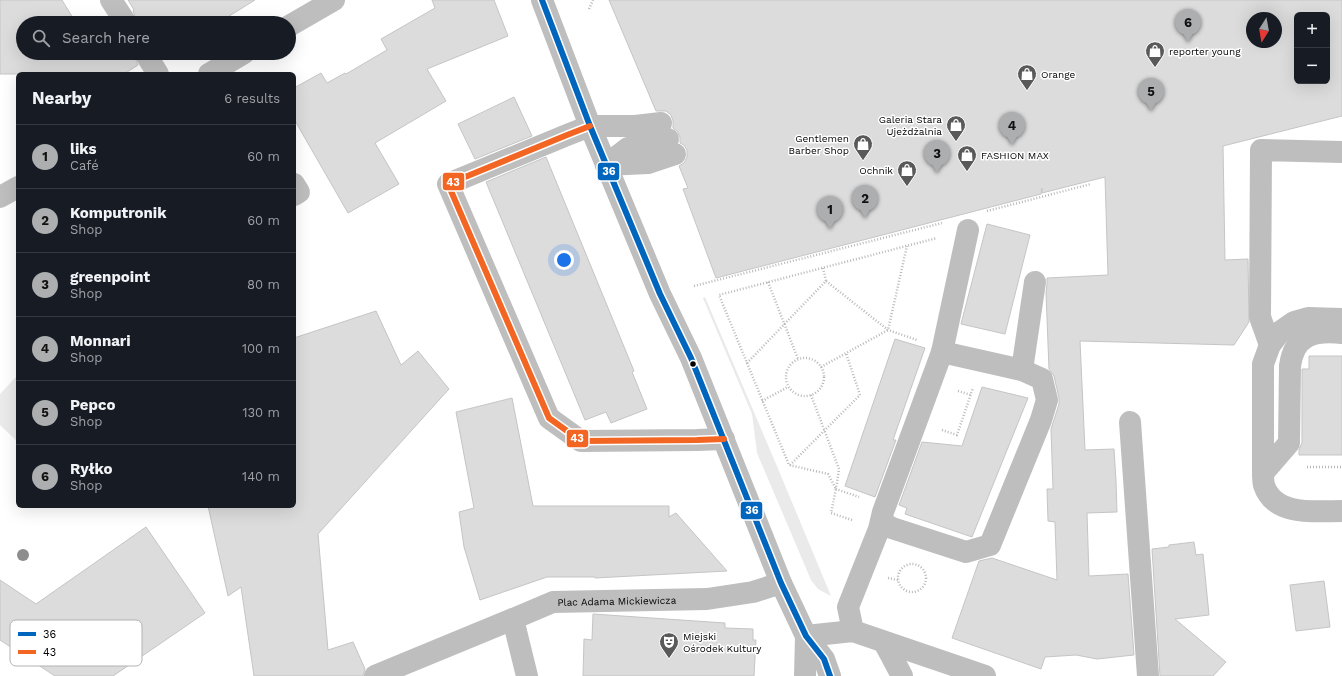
<!DOCTYPE html>
<html lang="en">
<head>
<meta charset="utf-8">
<style>
  :root { --surface:#171b24; --page:#242831; --text:#f1f3f6; --muted:#9ea1a6; --line:#363941; --accent:#adaeaf }
  body { margin:0; font-family:"Work Sans",sans-serif; background:var(--page); color:var(--text) }
  .controls { position:absolute; right:12px; top:12px; display:grid; overflow:hidden; border-radius:6px; box-shadow:0 4px 16px #0002 }
  .controls button { width:36px; height:36px; display:grid; place-items:center; padding:0; border:0; border-bottom:1px solid var(--line); background:var(--surface); color:var(--text); font:20px sans-serif }
  .compass { position:absolute; left:1246px; top:12px; width:36px; height:36px; border-radius:50%; background:var(--surface); box-shadow:0 4px 16px #0002; rotate:191deg }
  .you { position:absolute; left:564px; top:260px; width:14px; height:14px; margin:-10px; border:3px solid #fff; border-radius:50%; background:#1a73e8; box-shadow:0 0 0 6px #1a73e833 }
  .badge { display:grid; place-items:center; width:26px; height:26px; border-radius:50%; background:var(--accent); color:#111; font-size:13px; font-weight:700 }
  .pin { position:absolute; translate:-50% -33px; filter:drop-shadow(0 1px 2px #0008) }
  .pin::after { content:''; position:absolute; top:21px; width:14px; height:12px; background:inherit; clip-path:polygon(0 0,100% 0,50% 100%) }
  .list { margin:0; padding:0; list-style:none }
  h2 { display:flex; justify-content:space-between; align-items:center; height:52px; margin:0; padding:0 16px; font-size:17px }
  h2 small { font-size:13px; font-weight:400; color:var(--muted) }
  .list li { display:grid; grid-template-columns:26px 1fr auto; gap:12px; align-items:center; box-sizing:border-box; height:64px; padding:0 16px; border-top:1px solid var(--line) }
  .list b { display:block; font-size:15px; white-space:nowrap }
  .list p { margin:0; font-size:13px; white-space:nowrap; color:var(--muted) }
  .list em { font-size:13px; font-style:normal; color:var(--muted) }
  .icon { flex:none; width:22px; height:22px; fill:none; stroke:currentColor; stroke-width:2; stroke-linecap:round; stroke-linejoin:round }
  .map { position:relative; flex:none; width:1342px; height:676px; overflow:hidden }
  .search { position:absolute; background:var(--surface); box-shadow:0 4px 16px #0002; left:16px; top:16px; width:280px; height:44px; display:flex; align-items:center; gap:10px; box-sizing:border-box; padding:0 14px; border-radius:22px; color:var(--muted); font-size:15px }
  .panel { position:absolute; background:var(--surface); box-shadow:0 4px 16px #0002; left:16px; top:72px; width:280px; height:436px; border-radius:6px }
  .map>svg:first-child { display:block }
</style>
</head>
<body>
<div class="map">
<svg width="1342" height="676" viewBox="0 0 1342 676">
  <rect width="100%" height="100%" fill="#fff"/>
  <!-- green -->
  <g fill="#eaeaea">
    <path d="M705,297L779,471L831,596L818,589L811,580L757,453L752,414L703,298Z"/>
    <path d="M18,375V442L0,425V394Z"/>
  </g>
  <!-- building -->
  <g fill="#dcdcdc" stroke="#c5c5c5" fill-rule="evenodd">
    <path d="M0,0H62L76,23H23V53H133L138,65L124,74H0Z"/>
    <path d="M128,0H255L218,23H138L133,11L134,10Z"/>
    <path d="M432,0H494L508,36L427,69L446,101L375,143L399,184L348,213L294,119V88L321,73L327,83L345,73L346,74L387,50L381,39L435,8Z"/>
    <path d="M609,0H1342V116L1223,146L1225,260L1248,259L1249,322L1234,345L1080,341L1085,450L1114,449L1116,481L1117,512L1087,513L1089,576L1128,574L1134,655L1097,659L1076,655L1045,657L1041,669L952,638L979,561L992,558L1057,580L1055,522L1048,521L1047,489H1053L1051,429L1059,404V398L1054,376L1049,369L1046,293L1047,284V278L1108,275L1105,177L1042,193V188L1041,194L716,278L683,189L688,188L679,166L684,163L687,157V150L684,145L680,143V137L677,131L673,128V121L671,115L666,111H656ZM1297,15H1327V81H1297ZM1252,18H1276V42H1252Z"/>
    <path d="M514,97L532,136L475,159L458,124Z"/>
    <path d="M546,157L634,371L632,372L647,409L611,423L606,412L585,420L486,182Z"/>
    <path d="M987,224L1030,235L1005,334L961,324Z"/>
    <path d="M376,311L401,365L418,351L449,389L318,534L328,650L353,642L365,669L363,676H254L241,587L228,596L208,506H294V338Z"/>
    <path d="M895,339L925,348L893,440H896L875,497L845,486Z"/>
    <path d="M1309,356H1342V455H1299V449L1302,443V369H1309Z"/>
    <path d="M982,387L1028,398L972,537L905,514L907,508L899,505L922,442L962,446Z"/>
    <path d="M512,398L533,506H669V517L676,513L727,571L595,578V577H547L480,600L464,547L459,512L474,508L456,412Z"/>
    <path d="M146,527L205,613L113,676H55L0,640V580L36,604Z"/>
    <path d="M1194,542L1196,555L1203,554L1209,615L1175,619L1226,662L1213,676H1160L1152,549L1169,547V545Z"/>
    <path d="M1324,581L1330,627L1296,631L1290,585Z"/>
    <path d="M593,614L725,623V628L753,629V640H756L754,676H583L584,639L592,640Z"/>
  </g>
  <g fill="none" stroke-linecap="round" stroke-linejoin="round">
    <!-- path -->
    <g stroke="#b8b8b8" stroke-width="2.5" stroke-dasharray="1 2" stroke-linecap="butt">
      <path d="M589,9L593,0"/>
      <path d="M987,211L1091,184"/>
      <path d="M823,268L826,281"/>
      <path d="M768,282L798,359"/>
      <path d="M694,286L942,223"/>
      <circle cx="805" cy="377" r="19"/>
      <path d="M747,363L826,281L888,330L917,340"/>
      <path d="M821,367L888,330L907,246"/>
      <path d="M958,391L971,395"/>
      <path d="M811,395L839,469L836,489L859,497"/>
      <path d="M762,401L788,387"/>
      <path d="M942,430L957,435L973,388"/>
      <path d="M790,465L860,395L846,353"/>
      <path d="M1307,467H1342"/>
      <path d="M852,520L831,513L836,489L828,474L789,465L719,295L937,238"/>
      <circle cx="912" cy="578" r="14"/>
      <path d="M888,578L898,580"/>
    </g>
    <!-- minor -->
    <g stroke="#bebebe" stroke-width="22">
      <path d="M111,0L126,23"/>
      <path d="M542,0L590,126L660,294L691,358L781,583L806,636L824,659L830,676"/>
      <path d="M289,26L334,0"/>
      <path d="M145,53L158,74"/>
      <path d="M209,74L244,53"/>
      <path d="M661,123L635,126H590L567,135L448,184L549,418L581,441L697,440L724,439"/>
      <path d="M606,165L648,163L675,154"/>
      <path d="M606,165L628,148L668,139"/>
      <path d="M294,184L299,192L294,195"/>
      <path d="M0,197L18,187"/>
      <path d="M1342,319L1308,318L1294,322L1281,331L1270,345L1263,364V473C1263,477 1263,481 1264,485C1274,517 1317,511 1342,511"/>
      <path d="M1270,345L1260,317L1261,150L1342,152"/>
      <path d="M942,352L968,230"/>
      <path d="M1130,422L1148,676"/>
      <path d="M1263,473L1289,443L1290,366C1294,335 1314,330 1342,333"/>
      <path d="M881,522L892,528L966,552L990,545L1041,420L1047,400L1042,379L1022,370"/>
      <path d="M853,631L848,607L879,529L883,512L942,352L1022,370L1035,282"/>
      <path d="M806,636L853,631L985,676"/>
      <path d="M884,642L902,676"/>
      <path d="M375,676L513,619"/>
      <path id="s1" d="M527,676L513,619L553,602L707,599L753,592L781,583"/>
      <path d="M805,676L806,636"/>
    </g>
    <defs>
      <path id="bus-1" d="M542,0L590,126L660,294L691,358L781,583L806,636L824,659L830,676"/>
      <path id="bus-2" d="M590,126L567,135L448,184L549,418L581,441L697,440L724,439"/>
    </defs>
    <!-- bus-1 casing -->
    <use href="#bus-1" stroke="#fff" stroke-width="9"/>
    <!-- bus-2 casing -->
    <use href="#bus-2" stroke="#fff" stroke-width="9"/>
    <!-- bus-1 -->
    <use href="#bus-1" stroke="#0065bd" stroke-width="6"/>
    <!-- bus-2 -->
    <use href="#bus-2" stroke="#f26522" stroke-width="6"/>
  </g>
  <!-- trees -->
  <circle fill="#8d8d8d" cx="23" cy="555" r="6"/>
  <!-- icons -->
  <defs>
    <symbol id="shop-pin" viewBox="-11 -11 22 30"><path d="M0 17L-7.5 6A9.5 9.5 0 1 1 7.5 6Z" fill="#595959" stroke="#fff"/><path d="M-5-2.5h2.3a2.7 3.5 0 0 1 5.4 0H5L5.5 6h-11ZM-1.5-2.5h3a1.5 2.3 0 0 0-3 0Z" fill="#fff"/></symbol>
    <symbol id="theatre-pin" viewBox="-11 -11 22 30"><path d="M0 17L-7.5 6A9.5 9.5 0 1 1 7.5 6Z" fill="#595959" stroke="#fff"/><path d="M-5-5.5Q0-4 5-5.5V0Q5 5 0 6Q-5 5-5 0ZM-3.3-2.5H-1v1.5H-3.3ZM1-2.5H3.3v1.5H1ZM-2.8 1Q0 5.5 2.8 1Z" fill="#fff"/></symbol>
  </defs>
  <g fill-rule="evenodd">
    <use href="#shop-pin" x="1144" y="40" width="22" height="30"/>
    <use href="#shop-pin" x="1016" y="63" width="22" height="30"/>
    <use href="#shop-pin" x="945" y="114" width="22" height="30"/>
    <use href="#shop-pin" x="852" y="133" width="22" height="30"/>
    <use href="#shop-pin" x="956" y="144" width="22" height="30"/>
    <use href="#shop-pin" x="896" y="159" width="22" height="30"/>
    <use href="#theatre-pin" x="658" y="631" width="22" height="30"/>
  </g>
  <!-- markers -->
  <circle fill="#000" stroke="#fff" stroke-width="1.5" cx="693" cy="364" r="3.5"/>
  <g text-anchor="middle" dominant-baseline="central" stroke-width="3" stroke-linejoin="round" paint-order="stroke">
    <!-- poi labels -->
    <g font-size="10" fill="#000" stroke="#fff" text-anchor="start">
      <text x="1169" y="51">reporter young</text>
      <text x="1041" y="74">Orange</text>
      <text x="942" y="119" text-anchor="end">Galeria Stara<tspan x="942" dy="12">Ujeżdżalnia</tspan></text>
      <text x="849" y="138" text-anchor="end">Gentlemen<tspan x="849" dy="12">Barber Shop</tspan></text>
      <text x="981" y="155">FASHION MAX</text>
      <text x="893" y="170" text-anchor="end">Ochnik</text>
      <text x="683" y="636">Miejski<tspan x="683" dy="12">Ośrodek Kultury</tspan></text>
    </g>
    <!-- street labels -->
    <g font-size="10" fill="#000" stroke="#fff">
      <text stroke="none"><textPath href="#s1" startOffset="166">Plac Adama Mickiewicza</textPath></text>
    </g>
  </g>
  <!-- legend -->
  <rect x="10" y="620" width="132" height="46" rx="6" fill="#fff" stroke="#b2b2b2" stroke-width="1"/>
  <rect x="18" y="632" width="18" height="4" fill="#0065bd"/>
  <rect x="18" y="650" width="18" height="4" fill="#f26522"/>
  <g font-size="11" fill="#000">
    <text x="43" y="638">36</text>
    <text x="43" y="656">43</text>
  </g>
  <g stroke="#fff" stroke-width="1.5">
    <rect x="597" y="162" width="23" height="19" rx="4" fill="#0065bd"/>
    <rect x="442" y="172" width="23" height="19" rx="4" fill="#f26522"/>
    <rect x="566" y="429" width="23" height="19" rx="4" fill="#f26522"/>
    <rect x="740" y="501" width="23" height="19" rx="4" fill="#0065bd"/>
  </g>
  <g font-size="11" text-anchor="middle" font-weight="bold" fill="#fff">
    <text x="609" y="175">36</text>
    <text x="453" y="186">43</text>
    <text x="577" y="442">43</text>
    <text x="752" y="514">36</text>
  </g>
</svg>
<div class="controls">
<button>+</button>
<button>−</button>
</div>
<svg class="compass" viewBox="-18 -18 36 36"><path d="M0-13l5 13h-10z" fill="#e53935"/><path d="M0 13l5-13h-10z" fill="#9ea1a6"/></svg>
<div class="you"></div>
<div class="pin badge" style="left:830px;top:229px">1</div>
<div class="pin badge" style="left:865px;top:218px">2</div>
<div class="pin badge" style="left:937px;top:173px">3</div>
<div class="pin badge" style="left:1012px;top:145px">4</div>
<div class="pin badge" style="left:1151px;top:111px">5</div>
<div class="pin badge" style="left:1188px;top:42px">6</div>
<div class="search"><svg class="icon" aria-label="search" viewBox="0 0 24 24"><circle cx="10" cy="10" r="6"/><path d="M15 15l6 6"/></svg>Search here</div>
<section class="panel">
<h2>Nearby<small>6 results</small></h2>
<ul class="list">
<li><span class="badge">1</span><div><b>liks</b><p>Café</p></div><em>60 m</em></li>
<li><span class="badge">2</span><div><b>Komputronik</b><p>Shop</p></div><em>60 m</em></li>
<li><span class="badge">3</span><div><b>greenpoint</b><p>Shop</p></div><em>80 m</em></li>
<li><span class="badge">4</span><div><b>Monnari</b><p>Shop</p></div><em>100 m</em></li>
<li><span class="badge">5</span><div><b>Pepco</b><p>Shop</p></div><em>130 m</em></li>
<li><span class="badge">6</span><div><b>Ryłko</b><p>Shop</p></div><em>140 m</em></li>
</ul>
</section>
</div>
</body>
</html>
